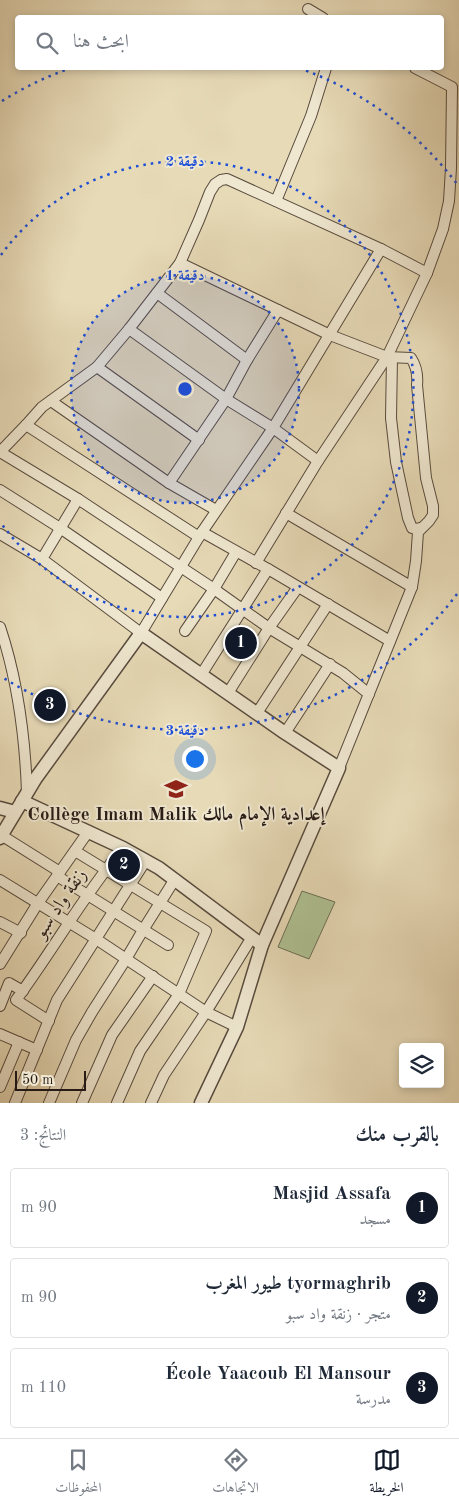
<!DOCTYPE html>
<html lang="ar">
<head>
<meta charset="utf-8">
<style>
  :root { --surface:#fff; --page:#f2f2f3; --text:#1f2937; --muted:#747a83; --line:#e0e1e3; --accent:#111827 }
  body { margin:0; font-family:"Old Standard TT",Amiri,serif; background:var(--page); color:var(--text); direction:rtl }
  .controls { position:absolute; right:15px; bottom:15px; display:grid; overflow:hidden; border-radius:5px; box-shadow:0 2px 8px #0003 }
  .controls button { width:45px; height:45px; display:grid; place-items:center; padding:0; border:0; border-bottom:1px solid var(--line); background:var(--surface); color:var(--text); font:25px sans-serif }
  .scale { position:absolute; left:15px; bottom:12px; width:71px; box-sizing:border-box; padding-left:5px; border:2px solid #281b16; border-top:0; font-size:14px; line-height:18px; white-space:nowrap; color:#281b16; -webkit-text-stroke:4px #efe7d0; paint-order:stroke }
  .you { position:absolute; left:194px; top:758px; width:18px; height:18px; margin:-12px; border:4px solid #fff; border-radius:50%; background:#1a73e8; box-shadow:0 0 0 8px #1a73e833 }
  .badge { display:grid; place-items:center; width:32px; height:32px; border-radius:50%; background:var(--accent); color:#fff; font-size:16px; font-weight:700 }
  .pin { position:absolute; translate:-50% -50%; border:2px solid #fff; box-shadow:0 1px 5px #0006 }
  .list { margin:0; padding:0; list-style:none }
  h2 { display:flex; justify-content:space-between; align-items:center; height:65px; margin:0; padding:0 20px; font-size:21px }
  h2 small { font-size:16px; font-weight:400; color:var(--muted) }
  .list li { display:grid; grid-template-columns:32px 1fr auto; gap:15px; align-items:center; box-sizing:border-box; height:80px; margin:0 10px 10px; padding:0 10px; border:1px solid var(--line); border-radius:5px }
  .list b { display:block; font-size:19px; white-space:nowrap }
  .list p { margin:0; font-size:16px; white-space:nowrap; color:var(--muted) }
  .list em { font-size:16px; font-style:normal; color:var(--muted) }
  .icon { flex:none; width:28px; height:28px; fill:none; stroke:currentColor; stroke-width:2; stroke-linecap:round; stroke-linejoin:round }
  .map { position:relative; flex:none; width:459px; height:1103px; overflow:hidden; direction:ltr }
  .search { position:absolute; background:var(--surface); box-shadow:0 2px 8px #0003; left:15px; right:15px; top:15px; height:55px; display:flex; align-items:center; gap:12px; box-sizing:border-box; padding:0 18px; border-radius:5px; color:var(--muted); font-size:19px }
  .sheet { height:335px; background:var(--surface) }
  nav { display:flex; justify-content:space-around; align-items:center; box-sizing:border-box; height:70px; border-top:1px solid var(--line); background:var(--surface); font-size:14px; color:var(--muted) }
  nav a { display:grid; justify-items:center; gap:2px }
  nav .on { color:var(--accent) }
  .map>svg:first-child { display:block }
</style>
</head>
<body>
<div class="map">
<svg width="459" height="1103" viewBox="0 0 459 1103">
  <rect width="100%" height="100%" fill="#e7dab7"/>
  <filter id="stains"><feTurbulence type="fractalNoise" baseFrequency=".004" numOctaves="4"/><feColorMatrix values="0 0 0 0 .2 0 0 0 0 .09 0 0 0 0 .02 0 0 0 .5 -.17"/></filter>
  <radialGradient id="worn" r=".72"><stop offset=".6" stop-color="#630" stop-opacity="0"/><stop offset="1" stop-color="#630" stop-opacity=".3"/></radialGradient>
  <!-- green -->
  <path fill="#afc193" stroke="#6c6e54" d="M302,891L335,902L309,959L278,947Z"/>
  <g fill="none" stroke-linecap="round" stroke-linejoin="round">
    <defs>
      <g id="minor">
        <path d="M308,9L323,18"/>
        <path d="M276,201L311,116L326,68"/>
        <path d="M180,263L330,335L387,357L411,358C417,367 418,375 417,385L426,478L433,506V515L429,521L418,532L416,561L412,587L339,768"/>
        <path d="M157,293L247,360"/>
        <path d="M129,329L226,399L273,428L318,461"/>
        <path d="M392,357L391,418L396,462L408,518L412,528L416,529L421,528"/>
        <path d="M51,401L169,483"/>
        <path d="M26,425L42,407L97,367"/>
        <path d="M199,440L97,367L129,329L180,263L199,220L210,192L215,184L221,180L227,179L381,249"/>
        <path d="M0,452L78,499L214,589L269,628L343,673L369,694"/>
        <path d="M0,452L26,425L199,537"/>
        <path d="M0,490L60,528L162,598"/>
        <path d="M216,510L169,483L226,399L247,360L278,310"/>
        <path d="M286,513L412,587"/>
        <path d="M202,532L268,569L390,641"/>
        <path d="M0,534L42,559L141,633L202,532L273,428L381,249L427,273"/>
        <path d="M42,559L78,499"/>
        <path d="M256,563L318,461L387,357L427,273L443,229L449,201L451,168L452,87L415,68"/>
        <path d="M0,627C18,681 25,736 27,792"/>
        <path d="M185,631L214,589L236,552"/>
        <path d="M201,675L268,569"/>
        <path d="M228,693L269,628L298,587"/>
        <path d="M257,713L328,604"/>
        <path d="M285,733L330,664"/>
        <path d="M1,835L60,872"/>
        <path d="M75,851L206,931L179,994L140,1051L117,1103"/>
        <path d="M57,876L168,945"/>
        <path d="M0,880L96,939L206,1012L237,1027"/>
        <path d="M0,922L21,933"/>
        <path d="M0,964L38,903L88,832"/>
        <path d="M0,1006L9,983L23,991"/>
        <path d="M49,1021L16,1000C53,950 83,896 123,848"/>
        <path d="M0,1034L37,1050"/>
        <path d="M0,1087L19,1042"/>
        <path d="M15,1103L57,1000L146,860"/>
        <path d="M49,1103L76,1040L92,1012L126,959L143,930L175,879"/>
        <path d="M82,1103L112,1035L153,976"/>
        <path d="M151,1103L164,1075L206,1012L252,937"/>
      </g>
      <g id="tertiary">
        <path d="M22,801L123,848L159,868L262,945"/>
        <path d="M0,808L15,812"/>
        <path d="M0,838L36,778L141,633L285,733L339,768L262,945L237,1027L201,1103"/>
      </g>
    </defs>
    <!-- minor casing -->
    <use href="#minor" stroke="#584b3e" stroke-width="12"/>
    <!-- tertiary casing -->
    <use href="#tertiary" stroke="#584b3e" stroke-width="15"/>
    <!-- minor -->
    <use href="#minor" stroke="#efe7d0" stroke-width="10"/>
    <!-- tertiary -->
    <use href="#tertiary" stroke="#efe7d0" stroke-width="12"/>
  </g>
  <!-- distance rings -->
  <circle cx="185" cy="389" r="114" fill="#1d4ed8" fill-opacity=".12"/>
  <g fill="none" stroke="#1d4ed8" stroke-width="2.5" stroke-dasharray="2.5 5">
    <circle cx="185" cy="389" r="114"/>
    <path d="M1 255A228 228 0 1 1 1 523"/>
    <path d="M457 594A341 341 0 0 1 2 677M2 101A341 341 0 0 1 71 68M299 68A341 341 0 0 1 457 184"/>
  </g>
  <!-- icons -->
  <defs>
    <symbol id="school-bare" viewBox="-9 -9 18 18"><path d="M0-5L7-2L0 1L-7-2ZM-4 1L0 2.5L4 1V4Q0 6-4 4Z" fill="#8f2418" stroke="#efe7d0" stroke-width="2.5" paint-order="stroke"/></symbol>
  </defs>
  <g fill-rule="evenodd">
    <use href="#school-bare" x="160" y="773" width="32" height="32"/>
  </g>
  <g text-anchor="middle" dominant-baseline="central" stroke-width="4" stroke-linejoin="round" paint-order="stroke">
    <!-- poi labels -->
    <g font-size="19" font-weight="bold" fill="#281b16" stroke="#efe7d0">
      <text x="176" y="815">Collège Imam Malik إعدادية الإمام مالك</text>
    </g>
    <!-- street labels -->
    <g font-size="19" fill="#281b16" stroke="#efe7d0">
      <text transform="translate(61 904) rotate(-56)">زنقة واد سبو</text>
    </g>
  </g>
  <circle cx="185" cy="389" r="8" fill="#1d4ed8" stroke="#efe7d0" stroke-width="2.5"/>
  <g font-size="15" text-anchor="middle" font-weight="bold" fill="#1d4ed8" stroke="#efe7d0" stroke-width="4" stroke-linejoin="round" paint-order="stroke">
    <text x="185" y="166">2 دقيقة</text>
    <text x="185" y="280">1 دقيقة</text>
    <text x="185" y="735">3 دقيقة</text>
  </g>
  <rect width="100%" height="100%" filter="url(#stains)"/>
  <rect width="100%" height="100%" fill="url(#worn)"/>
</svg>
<div class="controls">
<button><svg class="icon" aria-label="layers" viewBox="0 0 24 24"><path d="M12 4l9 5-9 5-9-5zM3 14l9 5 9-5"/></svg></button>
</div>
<div class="scale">50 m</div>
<div class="you"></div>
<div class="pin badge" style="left:241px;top:643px">1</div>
<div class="pin badge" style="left:124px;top:865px">2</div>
<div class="pin badge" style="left:50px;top:705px">3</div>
<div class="search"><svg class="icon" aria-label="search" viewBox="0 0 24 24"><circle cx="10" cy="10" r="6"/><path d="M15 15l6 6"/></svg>ابحث هنا</div>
</div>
<section class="sheet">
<h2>بالقرب منك<small>النتائج: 3</small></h2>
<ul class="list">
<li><span class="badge">1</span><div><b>Masjid Assafa</b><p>مسجد</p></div><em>90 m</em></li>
<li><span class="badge">2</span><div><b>tyormaghrib طيور المغرب</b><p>متجر · زنقة واد سبو</p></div><em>90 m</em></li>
<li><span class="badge">3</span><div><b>École Yaacoub El Mansour</b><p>مدرسة</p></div><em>110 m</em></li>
</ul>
</section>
<nav>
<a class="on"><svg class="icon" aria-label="map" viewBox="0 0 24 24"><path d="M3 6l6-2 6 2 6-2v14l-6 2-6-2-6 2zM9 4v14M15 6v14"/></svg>الخريطة</a>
<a><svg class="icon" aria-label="directions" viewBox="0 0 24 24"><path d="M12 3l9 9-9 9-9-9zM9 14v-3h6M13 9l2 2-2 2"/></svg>الاتجاهات</a>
<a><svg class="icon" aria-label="saved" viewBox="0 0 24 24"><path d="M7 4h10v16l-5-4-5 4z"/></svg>المحفوظات</a>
</nav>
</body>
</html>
